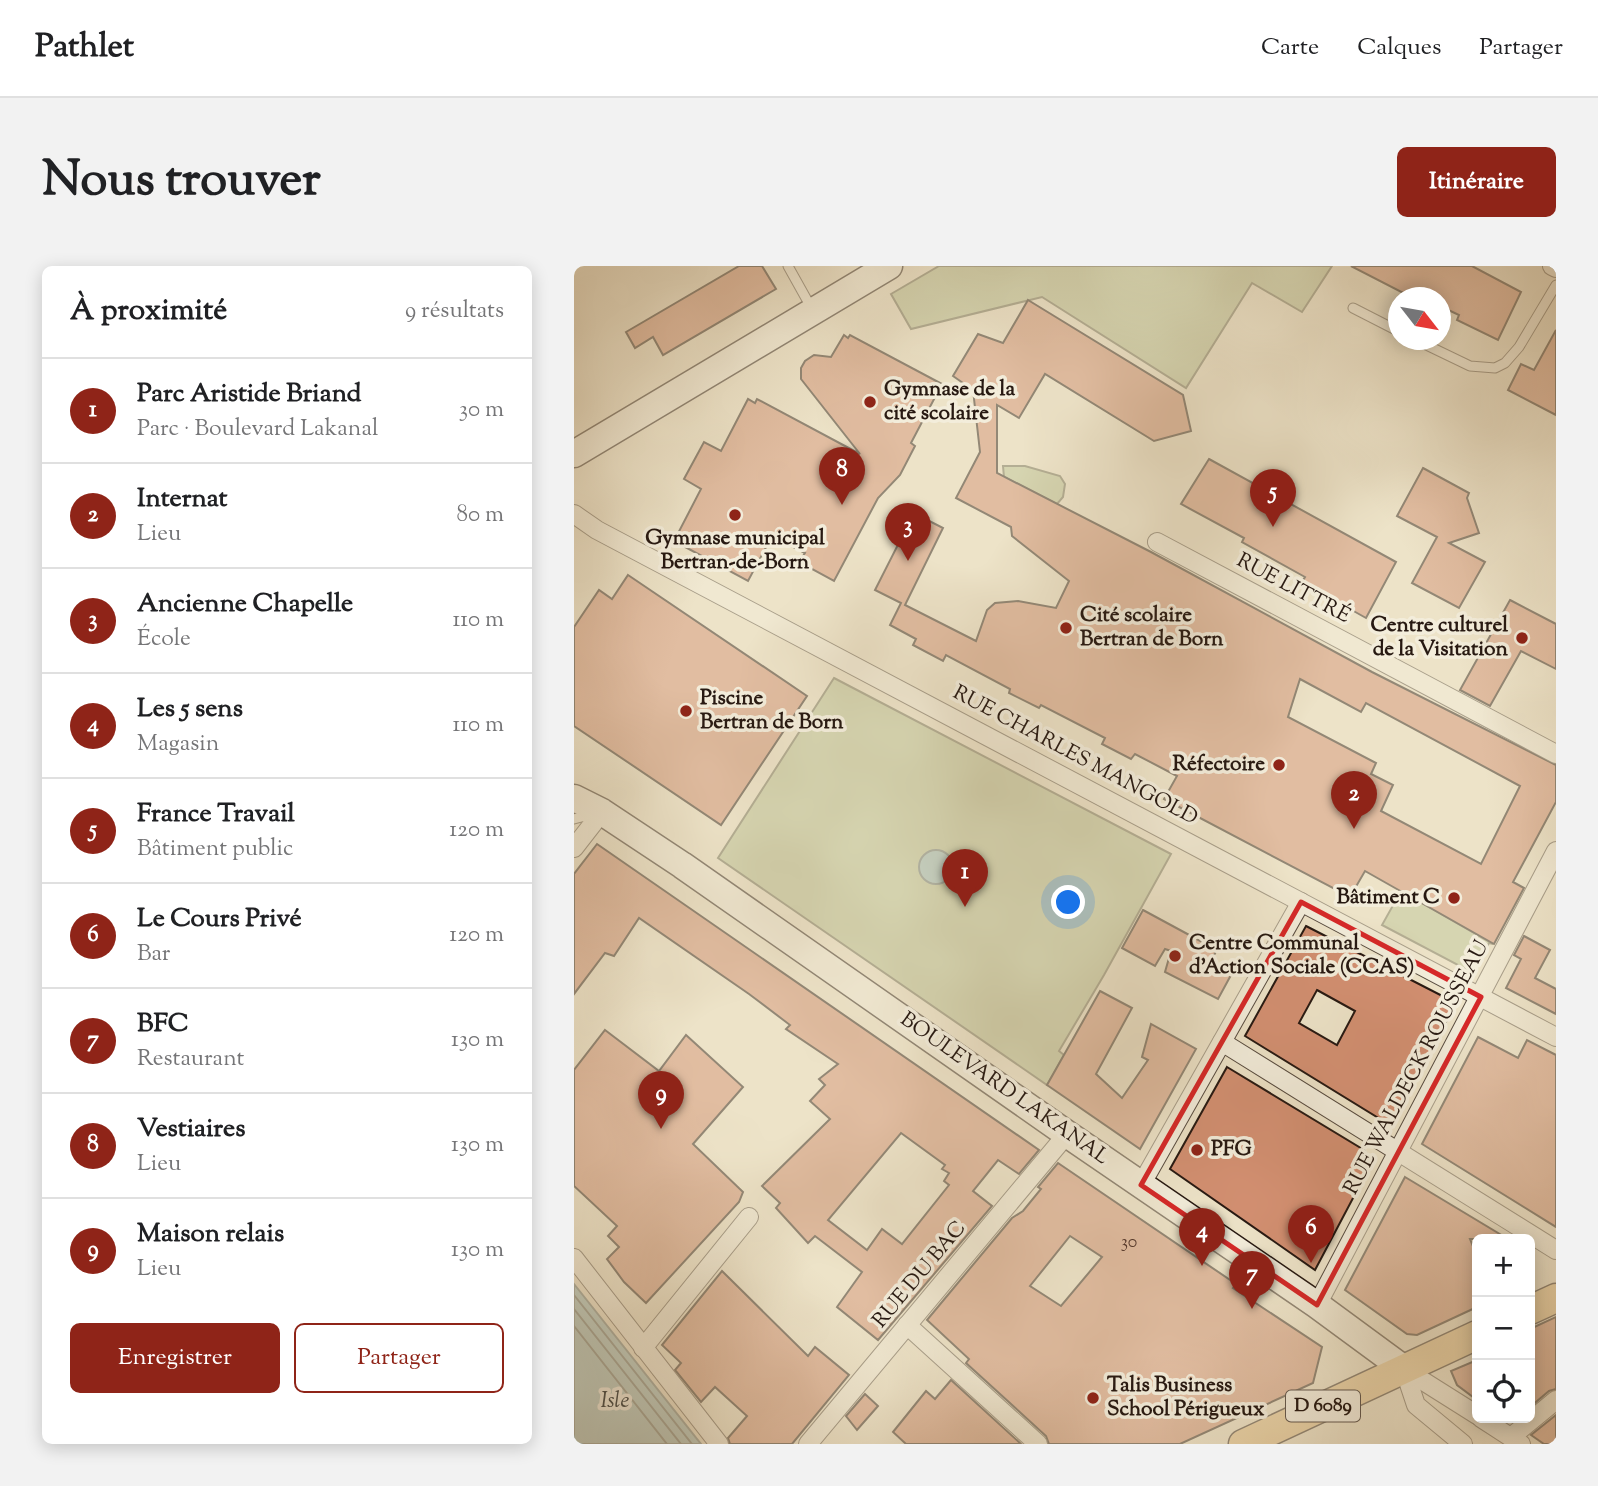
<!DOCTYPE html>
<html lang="fr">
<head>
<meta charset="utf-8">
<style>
  :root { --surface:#fff; --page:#f2f2f2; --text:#202124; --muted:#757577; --line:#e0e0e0; --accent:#8f2418 }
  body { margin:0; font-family:"Sorts Mill Goudy",serif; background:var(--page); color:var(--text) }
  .controls { position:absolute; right:21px; bottom:21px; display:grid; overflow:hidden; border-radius:10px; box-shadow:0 4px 18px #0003 }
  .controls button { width:63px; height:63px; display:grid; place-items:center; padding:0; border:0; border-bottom:2px solid var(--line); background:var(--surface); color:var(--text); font:35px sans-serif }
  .compass { position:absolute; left:814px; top:21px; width:63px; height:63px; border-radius:50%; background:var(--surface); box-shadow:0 4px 18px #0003; rotate:121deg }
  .you { position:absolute; left:495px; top:637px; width:24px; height:24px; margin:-18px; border:5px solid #fff; border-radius:50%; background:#1a73e8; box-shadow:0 0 0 10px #1a73e833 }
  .badge { display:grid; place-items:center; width:46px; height:46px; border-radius:50%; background:var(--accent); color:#fff; font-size:23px; font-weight:700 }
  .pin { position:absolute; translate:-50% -58px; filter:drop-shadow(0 2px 4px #0008) }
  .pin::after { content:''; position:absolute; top:37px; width:24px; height:21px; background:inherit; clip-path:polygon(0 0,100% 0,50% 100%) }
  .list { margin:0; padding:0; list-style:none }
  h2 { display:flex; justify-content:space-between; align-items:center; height:91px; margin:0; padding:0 28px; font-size:30px }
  h2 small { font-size:23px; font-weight:400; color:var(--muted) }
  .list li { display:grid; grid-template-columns:46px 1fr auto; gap:21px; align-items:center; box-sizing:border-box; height:105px; padding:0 28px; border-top:2px solid var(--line) }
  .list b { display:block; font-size:26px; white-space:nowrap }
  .list p { margin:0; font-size:23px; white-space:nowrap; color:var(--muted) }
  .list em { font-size:23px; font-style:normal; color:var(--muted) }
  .actions { display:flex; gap:14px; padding:21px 28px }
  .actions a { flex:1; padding:16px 0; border:2px solid var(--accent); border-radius:10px; text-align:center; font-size:24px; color:var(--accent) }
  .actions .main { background:var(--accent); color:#fff }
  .icon { flex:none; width:38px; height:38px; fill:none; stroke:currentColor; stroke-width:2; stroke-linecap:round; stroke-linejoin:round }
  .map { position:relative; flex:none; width:982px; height:1178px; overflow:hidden; border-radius:10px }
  header { display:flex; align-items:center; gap:42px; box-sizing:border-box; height:98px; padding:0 35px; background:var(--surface); border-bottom:2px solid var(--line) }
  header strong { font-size:33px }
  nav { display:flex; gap:38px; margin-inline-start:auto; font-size:24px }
  .intro { display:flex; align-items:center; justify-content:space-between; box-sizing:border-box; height:168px; padding:0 42px }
  h1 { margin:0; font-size:49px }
  .button { padding:18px 32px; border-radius:10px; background:var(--accent); color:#fff; font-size:24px; font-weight:700 }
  main { display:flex; gap:42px; padding:0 42px }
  aside { flex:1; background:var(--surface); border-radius:10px; box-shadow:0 4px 18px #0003 }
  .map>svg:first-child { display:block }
</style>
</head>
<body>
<header>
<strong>Pathlet</strong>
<nav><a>Carte</a><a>Calques</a><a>Partager</a></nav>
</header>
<div class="intro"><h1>Nous trouver</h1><a class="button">Itinéraire</a></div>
<main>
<aside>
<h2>À proximité<small>9 résultats</small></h2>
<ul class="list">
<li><span class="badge">1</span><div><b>Parc Aristide Briand</b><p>Parc · Boulevard Lakanal</p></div><em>30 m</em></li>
<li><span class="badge">2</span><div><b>Internat</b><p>Lieu</p></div><em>80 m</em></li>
<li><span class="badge">3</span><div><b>Ancienne Chapelle</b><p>École</p></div><em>110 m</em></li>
<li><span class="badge">4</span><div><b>Les 5 sens</b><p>Magasin</p></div><em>110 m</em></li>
<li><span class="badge">5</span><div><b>France Travail</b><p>Bâtiment public</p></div><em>120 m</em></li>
<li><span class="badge">6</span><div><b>Le Cours Privé</b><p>Bar</p></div><em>120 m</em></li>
<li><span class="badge">7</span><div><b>BFC</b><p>Restaurant</p></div><em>130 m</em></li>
<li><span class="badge">8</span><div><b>Vestiaires</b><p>Lieu</p></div><em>130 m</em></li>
<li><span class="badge">9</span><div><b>Maison relais</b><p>Lieu</p></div><em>130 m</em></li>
</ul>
<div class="actions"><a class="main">Enregistrer</a><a>Partager</a></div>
</aside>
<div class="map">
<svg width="982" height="1178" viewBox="0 0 982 1178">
  <rect width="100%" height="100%" fill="#ede3c8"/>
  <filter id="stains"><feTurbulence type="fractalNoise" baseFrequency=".00286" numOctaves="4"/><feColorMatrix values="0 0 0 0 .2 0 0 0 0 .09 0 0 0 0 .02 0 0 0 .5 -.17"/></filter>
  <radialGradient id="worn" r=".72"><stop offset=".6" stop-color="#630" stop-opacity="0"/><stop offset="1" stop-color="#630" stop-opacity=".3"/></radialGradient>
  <!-- green -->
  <g fill="#bac395" stroke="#706e54" stroke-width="2">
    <path d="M365,0H758L728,46L678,17L612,122L468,31L337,63L317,28Z"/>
    <path d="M429,200H451L486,210L491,218L489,231L483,238L430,211Z"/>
    <path d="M260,412L597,588L530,709L485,785L490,789L473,819L144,592Z"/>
    <path d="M827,625L919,678L915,677L899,707L808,659Z"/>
  </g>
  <!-- water -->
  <g fill="#9abdbc" stroke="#6c7b78" stroke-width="2">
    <circle cx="362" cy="601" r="17"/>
    <path d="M0,1018L127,1178H0Z"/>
  </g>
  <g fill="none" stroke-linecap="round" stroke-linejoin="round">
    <!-- shore -->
    <g stroke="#606b67" stroke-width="2">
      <path d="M0,1029L118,1178"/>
      <path d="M0,1043L107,1178"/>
      <path d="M0,1060L93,1178"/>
    </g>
  </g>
  <!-- building -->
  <g fill="#d28f71" stroke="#271912" stroke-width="2" fill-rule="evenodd">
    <path d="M165,0H188L202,23L89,89L79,71L61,82L52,66Z"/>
    <path d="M777,0H898L947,26L924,74L883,54L885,49L866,40V32H839Z"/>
    <path d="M454,34L609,129L617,165L580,175L471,108L445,152L423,139V207L577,286L798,406L982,499V536L939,616L950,622L920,678L791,605L776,631L590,533L603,510L561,488L557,493L528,478L531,472L467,439L465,442L435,427L436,423L372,389L369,395L339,379L342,373L316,359L327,337L301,324L340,247L369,262L331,339L402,375L413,344L421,337L444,335L482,342L495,315L438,270L437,261L382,232L406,186L399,124L379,110L404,68L429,77ZM726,413L787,446L792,437L946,520L907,598L807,545L819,519L797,508L802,497L714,451Z"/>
    <path d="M982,64V149L934,124L947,98L960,104Z"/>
    <path d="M270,69L274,72L276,69L368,118L337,177L341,180L326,209L304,232L260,315L225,296L231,287L198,270L174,315L100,275L127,223L110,213L130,176L147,185L174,133L181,137L183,133L286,188L227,113V102L231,95L240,89L257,91Z"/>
    <path d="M635,193L822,296L792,352L728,316L731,311L668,276L670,272L607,238Z"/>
    <path d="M849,202L895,227L893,232L905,267L875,277L911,296L885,342L838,317L863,271L823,250Z"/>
    <path d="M54,309L233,430L147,559L0,460V361L25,324L38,333Z"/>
    <path d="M936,334L982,358V403L947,385L916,440L886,424Z"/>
    <path d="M23,578L465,884L445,908L424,894L399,925L418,940L304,1074L263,1041L288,1006L241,970L234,977L202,942L206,937L188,920L256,853L236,835L251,819L245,813L264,798L212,763L216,759L175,728L65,652L40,690L31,687L0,728V608ZM327,867L371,899L368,903L375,907L370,915L375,919L328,978L308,963L293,984L254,954Z"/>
    <path d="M569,644L643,684L636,696L657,709L644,733L591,706L597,685L591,683L581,700L548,682Z"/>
    <path d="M732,660L882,737L819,856H811L671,770ZM743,724L781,745L763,779L725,757Z"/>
    <path d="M950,670L976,684L961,712L982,723V748L932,722L947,693L940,689Z"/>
    <path d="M526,725L558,742L522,808L548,832L574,794L568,791L577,758L622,783L566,883L473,819Z"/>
    <path d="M31,764L85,805L112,769L169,821L119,878L169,926L165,936L72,1037L50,1016L33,993L45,981L34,970L43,960L0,920V804Z"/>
    <path d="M904,771L944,792L953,774L982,789V961L848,878Z"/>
    <path d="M653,801L790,884L797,893L796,900L741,1004L596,903Z"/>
    <path d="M484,897L662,1018L659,1022L748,1081L739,1117L606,1178H475L472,1170L392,1097L395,1093L353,1054L438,952L449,945L467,923L464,921ZM496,970L528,991L487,1040L456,1020Z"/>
    <path d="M831,911L934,973H896L903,990V1041L843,1069L833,1068L771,1024Z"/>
    <path d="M148,1005L234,1090L241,1081L275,1109L218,1178H156L154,1172L173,1150L141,1121L127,1136L101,1104L107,1097L88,1079Z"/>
    <path d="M982,1051V1123L975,1125L956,1141V1063Z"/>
    <path d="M903,1094V1134L883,1119L877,1105Z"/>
    <path d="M377,1114L447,1178H332L319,1166L352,1125L361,1133Z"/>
    <path d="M291,1128L304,1140L283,1164L272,1150Z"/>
    <path d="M982,1149V1178H970L957,1169Z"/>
  </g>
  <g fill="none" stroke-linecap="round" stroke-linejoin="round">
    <defs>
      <g id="lane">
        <path d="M214,0L238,43"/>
        <path d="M779,42L824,65"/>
        <path d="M842,74L896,100L921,102L931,97L945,81L982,19"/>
        <path d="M0,553L19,548"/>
      </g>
      <g id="street">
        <path d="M978,0L982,2"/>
        <path d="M0,248L23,264L982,771"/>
        <path d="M583,276L982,488"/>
        <path d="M0,582L28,546"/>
        <path d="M648,776L982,984"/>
        <path d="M567,919L727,636"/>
        <path d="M0,992L145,1178"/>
        <path d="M743,1039L982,585"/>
        <path d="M333,1059L464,1178"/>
        <path d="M69,1082L175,951"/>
        <path d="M830,1103L842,1139L889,1178"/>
        <path d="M830,1103L903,1149"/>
        <path d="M907,1152L947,1178"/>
        <path d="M937,1171L982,1134"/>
        <path d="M234,1178L493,868"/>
      </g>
      <g id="secondary">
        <path d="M0,188L315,0"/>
        <path d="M0,532L28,546L108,599L493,868L743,1039L830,1103"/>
      </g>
      <g id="primary">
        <path d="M956,1044L982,1032"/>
        <path d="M669,1178L903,1069"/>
      </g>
    </defs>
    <!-- lane casing -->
    <use href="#lane" stroke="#584c40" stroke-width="11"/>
    <!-- street casing -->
    <use href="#street" stroke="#584c40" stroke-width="20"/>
    <!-- secondary casing -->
    <use href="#secondary" stroke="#271912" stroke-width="29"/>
    <!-- primary casing -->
    <use href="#primary" stroke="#271912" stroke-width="31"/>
    <!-- lane -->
    <use href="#lane" stroke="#f3eddb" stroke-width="9"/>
    <!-- street -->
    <use href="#street" stroke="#f3eddb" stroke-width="18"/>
    <!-- secondary -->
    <use href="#secondary" stroke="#f3eddb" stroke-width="26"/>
    <!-- primary -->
    <use href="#primary" stroke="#e6c284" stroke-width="28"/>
  </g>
  <!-- marked area -->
  <path d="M0 0H982V1178H0ZM727,636L907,731L743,1039L567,919Z" fill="#ede3c8" fill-opacity=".55" fill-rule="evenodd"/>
  <path fill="none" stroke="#d62828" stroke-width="5" stroke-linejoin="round" d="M727,636L907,731L743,1039L567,919Z"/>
  <!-- markers -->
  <g fill="#8f2418" stroke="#f3eddb" stroke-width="2.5">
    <circle cx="296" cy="136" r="7"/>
    <circle cx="161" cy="249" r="7"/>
    <circle cx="492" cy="362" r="7"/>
    <circle cx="948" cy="372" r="7"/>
    <circle cx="112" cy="445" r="7"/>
    <circle cx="705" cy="499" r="7"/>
    <circle cx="880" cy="632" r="7"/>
    <circle cx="601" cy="690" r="7"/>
    <circle cx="623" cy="884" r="7"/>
    <circle cx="519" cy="1132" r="7"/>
  </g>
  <g text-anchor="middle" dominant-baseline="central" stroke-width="7" stroke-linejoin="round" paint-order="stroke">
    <!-- number labels -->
    <g font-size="18" fill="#52362a">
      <text x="555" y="977">30</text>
    </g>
    <!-- shield labels -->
    <rect fill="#f3eddb" stroke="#64594e" stroke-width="2" x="712" y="1124.5" width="74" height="31" rx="5"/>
    <g font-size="19" font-weight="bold" fill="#271912">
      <text x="749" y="1140">D 6089</text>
    </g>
    <!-- poi labels -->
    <g font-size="21" font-weight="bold" fill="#271912" stroke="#f3eddb" text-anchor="start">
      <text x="310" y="124">Gymnase de la<tspan x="310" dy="24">cité scolaire</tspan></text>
      <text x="161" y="273" text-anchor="middle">Gymnase municipal<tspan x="161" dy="24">Bertran-de-Born</tspan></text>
      <text x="506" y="350">Cité scolaire<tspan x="506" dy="24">Bertran de Born</tspan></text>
      <text x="934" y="360" text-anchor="end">Centre culturel<tspan x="934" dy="24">de la Visitation</tspan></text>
      <text x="126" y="433">Piscine<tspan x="126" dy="24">Bertran de Born</tspan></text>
      <text x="691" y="499" text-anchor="end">Réfectoire</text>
      <text x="866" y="632" text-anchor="end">Bâtiment C</text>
      <text x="615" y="678">Centre Communal<tspan x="615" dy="24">d'Action Sociale (CCAS)</tspan></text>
      <text x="637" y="884">PFG</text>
      <text x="533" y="1120">Talis Business<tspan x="533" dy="24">School Périgueux</tspan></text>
    </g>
    <!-- street labels -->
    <g font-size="21" fill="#271912" stroke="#f3eddb">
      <text transform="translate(719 323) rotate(28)">RUE LITTRÉ</text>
      <text transform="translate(501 490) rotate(28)">RUE CHARLES MANGOLD</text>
      <text transform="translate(843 802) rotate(-62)">RUE WALDECK ROUSSEAU</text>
      <text transform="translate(430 823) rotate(35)">BOULEVARD LAKANAL</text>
      <text transform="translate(346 1009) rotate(-50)">RUE DU BAC</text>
    </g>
    <!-- water labels -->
    <g font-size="23" font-style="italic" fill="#4f524e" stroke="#f3eddb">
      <text x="41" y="1135">Isle</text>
    </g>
  </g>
  <rect width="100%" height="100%" filter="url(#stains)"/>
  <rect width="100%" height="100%" fill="url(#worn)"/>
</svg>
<div class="controls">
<button>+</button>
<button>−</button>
<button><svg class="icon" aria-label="locate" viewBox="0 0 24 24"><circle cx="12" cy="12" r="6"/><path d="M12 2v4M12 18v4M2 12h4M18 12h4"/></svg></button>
</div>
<svg class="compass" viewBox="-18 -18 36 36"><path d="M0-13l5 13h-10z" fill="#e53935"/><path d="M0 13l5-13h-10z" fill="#757577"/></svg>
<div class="you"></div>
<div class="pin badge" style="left:391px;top:641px">1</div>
<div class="pin badge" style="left:780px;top:563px">2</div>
<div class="pin badge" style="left:334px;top:295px">3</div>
<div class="pin badge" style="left:628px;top:1000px">4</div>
<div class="pin badge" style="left:699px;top:261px">5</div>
<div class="pin badge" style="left:737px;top:997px">6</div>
<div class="pin badge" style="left:678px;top:1043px">7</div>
<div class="pin badge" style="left:268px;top:239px">8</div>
<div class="pin badge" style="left:87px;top:863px">9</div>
</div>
</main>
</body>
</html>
